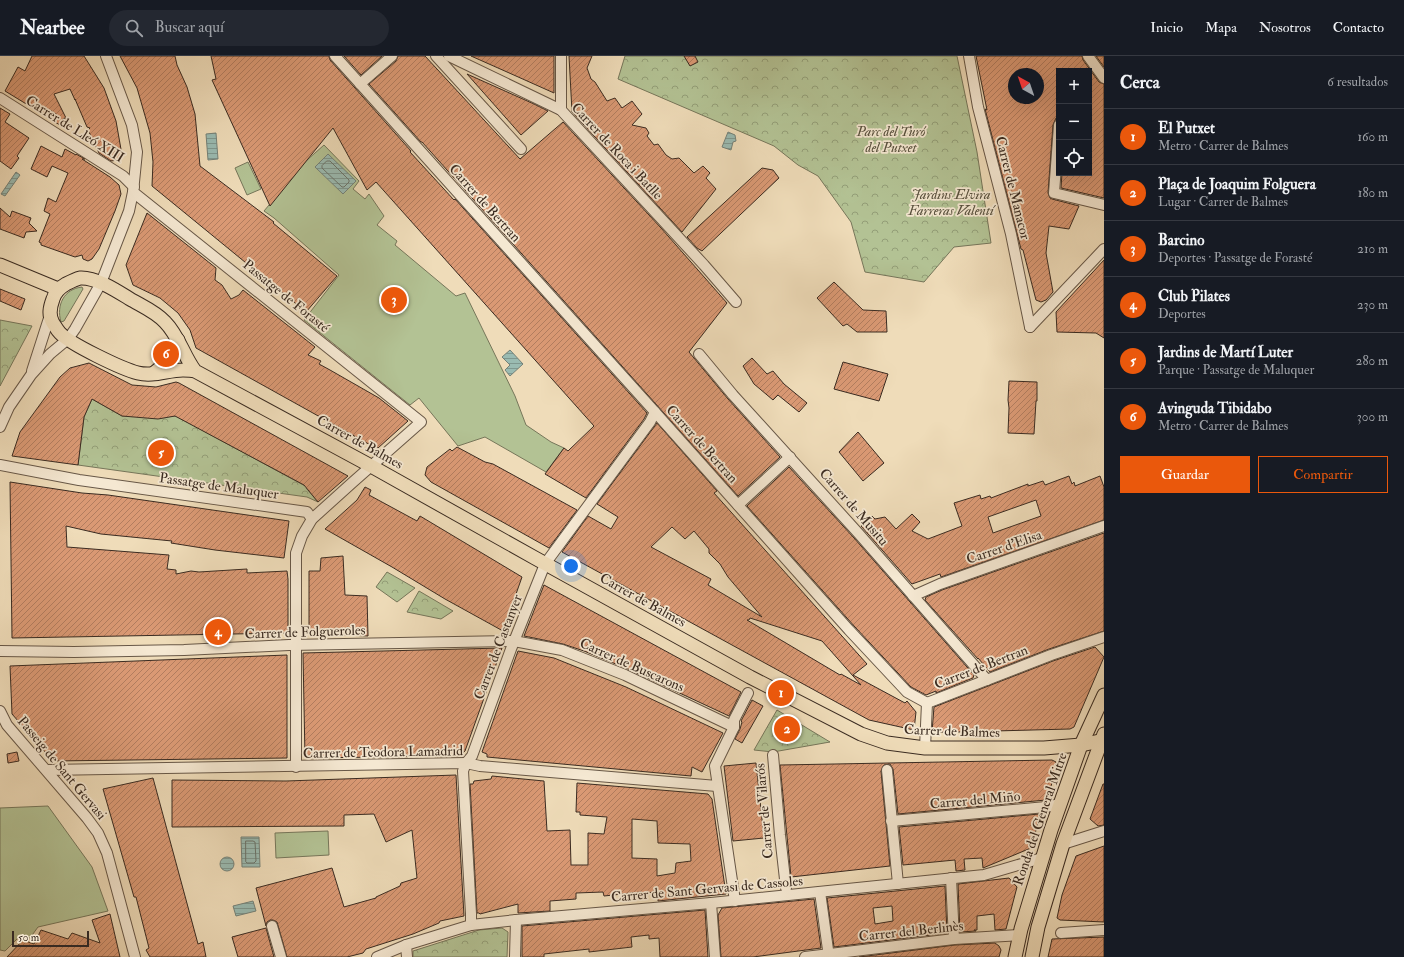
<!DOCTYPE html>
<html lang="es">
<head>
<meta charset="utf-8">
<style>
  :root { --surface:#171b24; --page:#242831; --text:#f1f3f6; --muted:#9ea1a6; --line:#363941; --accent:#ea580c }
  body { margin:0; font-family:"IM FELL Double Pica",serif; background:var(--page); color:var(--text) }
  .controls { position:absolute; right:12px; top:12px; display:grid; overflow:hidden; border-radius:0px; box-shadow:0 4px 16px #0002 }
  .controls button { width:36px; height:36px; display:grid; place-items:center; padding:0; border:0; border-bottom:1px solid var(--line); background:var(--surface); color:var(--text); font:20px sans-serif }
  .compass { position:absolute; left:1008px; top:12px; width:36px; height:36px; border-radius:50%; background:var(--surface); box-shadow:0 4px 16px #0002; rotate:320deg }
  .scale { position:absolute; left:12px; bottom:10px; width:77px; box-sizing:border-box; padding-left:4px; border:2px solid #3a2b21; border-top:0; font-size:11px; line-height:14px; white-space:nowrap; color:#3a2b21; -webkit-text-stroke:3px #f5e8d2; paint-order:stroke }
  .you { position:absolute; left:571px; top:510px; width:14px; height:14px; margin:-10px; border:3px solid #fff; border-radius:50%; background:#1a73e8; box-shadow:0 0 0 6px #1a73e833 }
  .badge { display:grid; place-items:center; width:26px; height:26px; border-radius:50%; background:var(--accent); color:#fff; font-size:13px; font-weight:700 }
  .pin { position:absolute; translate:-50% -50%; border:2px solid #fff; box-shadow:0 1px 4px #0006 }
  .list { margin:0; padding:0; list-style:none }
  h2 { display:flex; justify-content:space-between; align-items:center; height:52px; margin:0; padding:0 16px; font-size:17px }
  h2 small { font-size:13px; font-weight:400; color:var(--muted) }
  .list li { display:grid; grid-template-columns:26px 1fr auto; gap:12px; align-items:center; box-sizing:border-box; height:56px; padding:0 16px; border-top:1px solid var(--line) }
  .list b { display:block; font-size:15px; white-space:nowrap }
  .list p { margin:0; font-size:13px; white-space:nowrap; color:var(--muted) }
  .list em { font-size:13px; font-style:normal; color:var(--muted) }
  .actions { display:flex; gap:8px; padding:12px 16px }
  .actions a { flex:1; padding:9px 0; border:1px solid var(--accent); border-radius:0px; text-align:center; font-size:14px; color:var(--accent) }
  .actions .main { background:var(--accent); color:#fff }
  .icon { flex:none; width:22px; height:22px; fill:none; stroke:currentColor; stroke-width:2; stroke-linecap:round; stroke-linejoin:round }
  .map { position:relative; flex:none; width:1104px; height:901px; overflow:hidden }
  header { display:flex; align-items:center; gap:24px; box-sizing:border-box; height:56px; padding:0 20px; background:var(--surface); border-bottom:1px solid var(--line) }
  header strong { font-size:19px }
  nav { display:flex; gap:22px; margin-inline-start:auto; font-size:14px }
  .search { width:280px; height:36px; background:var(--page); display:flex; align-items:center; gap:10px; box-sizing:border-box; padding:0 14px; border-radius:22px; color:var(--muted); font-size:15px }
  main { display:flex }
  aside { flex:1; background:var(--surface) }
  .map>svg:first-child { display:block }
</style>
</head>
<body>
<header>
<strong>Nearbee</strong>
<div class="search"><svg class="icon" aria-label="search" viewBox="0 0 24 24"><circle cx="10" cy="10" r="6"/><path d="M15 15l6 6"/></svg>Buscar aquí</div>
<nav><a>Inicio</a><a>Mapa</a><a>Nosotros</a><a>Contacto</a></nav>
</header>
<main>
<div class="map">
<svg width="1104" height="901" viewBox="0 0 1104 901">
  <defs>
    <pattern id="park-crowns" width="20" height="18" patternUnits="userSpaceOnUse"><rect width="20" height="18" fill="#b3c294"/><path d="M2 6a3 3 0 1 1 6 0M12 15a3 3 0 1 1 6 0" fill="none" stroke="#939e78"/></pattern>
    <pattern id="water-rules" width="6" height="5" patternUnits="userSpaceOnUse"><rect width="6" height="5" fill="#9abbb2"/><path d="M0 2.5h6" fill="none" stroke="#7f9890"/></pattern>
    <pattern id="building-hatch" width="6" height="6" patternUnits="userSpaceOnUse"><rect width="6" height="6" fill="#da9974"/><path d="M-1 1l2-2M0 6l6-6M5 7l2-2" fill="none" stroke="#b27d5f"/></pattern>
  </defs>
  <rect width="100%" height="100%" fill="#efdcb9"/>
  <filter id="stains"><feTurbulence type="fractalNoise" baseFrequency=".005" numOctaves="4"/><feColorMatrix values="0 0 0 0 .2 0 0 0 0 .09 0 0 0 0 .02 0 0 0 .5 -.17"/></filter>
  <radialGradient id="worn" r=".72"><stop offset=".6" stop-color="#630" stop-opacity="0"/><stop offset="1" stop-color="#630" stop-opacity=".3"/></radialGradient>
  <!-- green -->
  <g fill="#b3c294" stroke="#76765a">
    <path d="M324,89L359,125L353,133L365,143L369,138L384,160L377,169L397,185L395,189L456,240L465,237L515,340L526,369L551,386L564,392L546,416L485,381L458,390L419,342L410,349L304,264L339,219L274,162L264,155L306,105Z"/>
    <path d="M248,106L261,133L247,139L235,112Z"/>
    <path d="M82,231L83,233L64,265L61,266C56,249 64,233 82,231Z"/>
    <path d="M48,750L92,811L108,855L38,871L30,882L20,880L5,895L0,894V752Z"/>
    <path d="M328,775L329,799L276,802L275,777Z"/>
  </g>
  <!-- park -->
  <g fill="url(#park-crowns)" stroke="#76765a">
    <path d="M625,0H957L977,96L991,187L954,191L924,226L865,216L851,166L818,120L798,109L774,90L618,23Z"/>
    <path d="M0,264L32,270L0,330Z"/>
    <path d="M92,343L122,360H176L307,431L306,432L318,446L307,441L78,409L84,361Z"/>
    <path d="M387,516L415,532L397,546L376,531Z"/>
    <path d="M419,535L453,555L441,563L407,556Z"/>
    <path d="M777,654L830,686L773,696L754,694Z"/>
    <path d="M502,872L508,876L507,901H413V895L479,874Z"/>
  </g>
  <!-- water -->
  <g fill="url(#water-rules)" stroke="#748178">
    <path d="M728,76L735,79L736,85L733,86L731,94L722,91Z"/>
    <path d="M216,77L218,103L208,104L206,78Z"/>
    <path d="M328,98L356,125L343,138L315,111Z"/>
    <path d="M16,116L20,119L5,140L1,138Z"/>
    <path d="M510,294L523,308L510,320L505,314L510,309L502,301Z"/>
    <path d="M241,781H259L260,811H242Z"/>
    <circle cx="227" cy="808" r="7"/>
    <path d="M253,845L256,855L236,860L233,850Z"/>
  </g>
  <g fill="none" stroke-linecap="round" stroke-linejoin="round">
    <!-- shore -->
    <g stroke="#6a736a" stroke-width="1">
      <path d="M327,105H330L349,124V126L344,131H342L322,112V110Z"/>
      <path d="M246,785H253L255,786L256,805L254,807H247L246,806Z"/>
    </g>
  </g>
  <!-- building -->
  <g fill="url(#building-hatch)" stroke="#3a2b21" fill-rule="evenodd">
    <path d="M32,0H84L104,32L116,65L122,99L118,104L111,105L99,97L88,74L90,72L87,71L75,43V44L70,33L54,38L67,64L64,62L60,69L53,65L56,58L50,54L46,60L5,35L18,11L25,15Z"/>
    <path d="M120,0H175L177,9L187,31L195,58L200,110L274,166L273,167L337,220L306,256L152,130L153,106L150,77L137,32Z"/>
    <path d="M211,0H329L330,4L411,95L410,96L454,144L455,143L647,357L644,363L586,442L545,418L564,392L568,395L594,370L376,126L367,134L333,72L270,150L212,24L216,23Z"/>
    <path d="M344,0H382L361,19Z"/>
    <path d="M398,0H425L520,103L563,66L661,172L727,247L689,296L728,343L780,401L738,440L422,86H421L369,28L396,5Z"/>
    <path d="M471,0H554V37L516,20Z"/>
    <path d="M569,0H592L587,12L591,23L595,26L607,45L615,42L622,52L632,45L642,58L632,69L646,72L649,77L647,80L654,89L658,88L666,99L672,103L679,102L694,117L703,110L710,117L706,122L716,133L682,176L572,56Z"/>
    <path d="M684,0H695L698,6L690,10Z"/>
    <path d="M976,0H1082L1083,4L1099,26L1104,28V142L1061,132L1062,117H1089V15H1059V63L1056,62L1053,69L1048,137L1050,142L1052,143L1079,150L1069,173L1049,170L1046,197L1053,236L1046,244L1041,246L1036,244L1023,194L1021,193L985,53L987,54ZM1014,18H1038V42H1014Z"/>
    <path d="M1096,0H1104V11Z"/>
    <path d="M467,18L534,48L548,55L521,79Z"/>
    <path d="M0,52L10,58L5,66L29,82L17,100L19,102L11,113L0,105Z"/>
    <path d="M41,90L62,101L65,93L76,99V98L85,103H82L110,121L119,129L121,138L115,155L99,193L92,203L88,205L83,203L82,199L75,201L41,189V187L39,186L50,158L44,155L48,142L56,146L68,117L52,110L47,121L31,113Z"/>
    <path d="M762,112L773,114L779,122L702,195L697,192L687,181Z"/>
    <path d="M0,152L10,161L12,155L31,162L29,167L37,175L26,176L24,182L0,173Z"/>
    <path d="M147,157L216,212L215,224L222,229L231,243L239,239L243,234L315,291L308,299L321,305L319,308L330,314L379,342L408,365L378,392L374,391L196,292L190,274L178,257L160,242L133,229L126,209Z"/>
    <path d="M1104,204V282L1096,277L1057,276L1056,256Z"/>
    <path d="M834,226L863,254L886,255L887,276H857L847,268L843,270L817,242Z"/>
    <path d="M0,233L25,243L21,254L0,245Z"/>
    <path d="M752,302L767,318L773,315L784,328L807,347L799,356L778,339L773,344L754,328L743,310Z"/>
    <path d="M843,306L888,318L879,345L834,333Z"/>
    <path d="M89,307L132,329L156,331L176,326L179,327L348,420L318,446L304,429L175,360L158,363L122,360L92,343L84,361L78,409L12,400L20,376L60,321L70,312Z"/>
    <path d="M1009,325L1037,326V345H1036L1034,378L1008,377L1009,352L1008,344Z"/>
    <path d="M657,367L717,435L714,437L867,608L853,619L905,647L907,645L916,656L914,674L869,664L562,496L588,460L611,473L618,461L597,448ZM672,471L685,483L694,475L709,493V497L720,508L728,521L762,561L708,529L711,523L651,491ZM750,562L822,585L861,629L841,618L840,619L747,564H749Z"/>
    <path d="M858,376L884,407L863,425L839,396Z"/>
    <path d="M457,391L485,406L493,408L577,454L549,492L431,426L425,419L427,411L450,393L452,395Z"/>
    <path d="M789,411L854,482L974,619L973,622L936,637V635L926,639L911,631L855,571L747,450Z"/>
    <path d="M1069,420L1072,428L1074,426L1075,430L1100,420L1104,431V464L941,521L940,518L912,528L861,470L872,460L875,463L885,461L896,473L912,458L920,466L912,475L928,483L962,470L954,447L980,439L981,443L990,440L991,442L1028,428V430L1043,425L1045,429ZM1036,444L1041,460L993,477L988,461Z"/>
    <path d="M10,426L82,437L108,439L289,465L284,502L215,494L171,487L172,485L101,478L66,470L67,491L169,499L167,513L176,514V518L191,515L199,516L247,513V517L287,515L288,523V577L12,582Z"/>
    <path d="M365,431L371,434L369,439L417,465L420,460L522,521L503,575L445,543L392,511L325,473L357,444Z"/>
    <path d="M1104,477V575L1049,593L990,616L978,602V603L925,544L926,541L942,534Z"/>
    <path d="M343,500L345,539L367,540L368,580L343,579L339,577L336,579L321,581L317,576H309V515H320L321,502Z"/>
    <path d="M544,529L741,636L729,660L628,613L584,595L563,588L524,580Z"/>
    <path d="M1095,591L1104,601L1074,671L1070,673L957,676H932L934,651L1053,605Z"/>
    <path d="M502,592L465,695L459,700L305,702L303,597Z"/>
    <path d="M518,595L554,602L626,631L723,677L702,716L692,711L691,720L487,701V698L482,696Z"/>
    <path d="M287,599V702L53,705L12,658L10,610Z"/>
    <path d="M752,644L763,650L742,687L735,683L740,673L742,666L741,665Z"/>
    <path d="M17,696L19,705L8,707L7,698Z"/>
    <path d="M1052,704L1056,706L1057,713L1046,744L898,758L893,713L890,708L884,709L881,715L890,810L791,821L780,709Z"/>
    <path d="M756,707L764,782L733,785L724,710Z"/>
    <path d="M456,719L464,860L440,865L439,867L413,878L366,893L363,897L347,901H287L277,866L273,864H270L267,866L266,870L256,832L332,812L344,851L376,842V841L400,830L401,827L417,822L412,774L386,786L374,758L344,759V770L172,771V724L286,725Z"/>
    <path d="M492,720L544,725L547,775L570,774L571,809H588V777L604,778L607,761L580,759V756H576L577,727L708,738L712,743L726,838L658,845V836L641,837V836L604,840L603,836L576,837V843L550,845V855L518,857V848L480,858L479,857H477L470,728H473L474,725L491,723ZM632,763L657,765L658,787L690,788L691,805L676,807L675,817L657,820V803L632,802Z"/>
    <path d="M153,722L198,888L203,886L206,901H150L146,894L149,892L136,841H134L103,733Z"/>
    <path d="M1103,728H1104V769L1098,770L1090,763Z"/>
    <path d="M1039,758L1040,760L1031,792L983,812L982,802L964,803L965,814L956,815L955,804L903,809L899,771Z"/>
    <path d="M1104,790V866L1060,864L1057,862L1062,839L1076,800Z"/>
    <path d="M1009,822L1017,831L1006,873L995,874L994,858L977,860V874H974L976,875L960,876L958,828Z"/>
    <path d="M945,830L947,877L834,891L827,842ZM892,850L893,865L875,868L873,852Z"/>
    <path d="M814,843L821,892L753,901H721L718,859L722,852Z"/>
    <path d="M705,854L708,901H660L659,882L649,883V879L631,881L632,891L589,896V893L544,898V901H522V870Z"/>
    <path d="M110,858L120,901H7L23,884L34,888L41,874L68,883L72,877L100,887L92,864Z"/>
    <path d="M266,872L274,901H238L232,881Z"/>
    <path d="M1104,881V901H1048L1052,883Z"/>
    <path d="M995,887L999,890L1001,894L999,901H859L955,889Z"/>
  </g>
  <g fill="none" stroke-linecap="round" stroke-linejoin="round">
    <defs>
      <g id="minor">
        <path d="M335,0L655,356L849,574L907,636L927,647"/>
        <path d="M436,0L521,93"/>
        <path d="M449,0L561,54L704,209L736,246"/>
        <path d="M969,0L978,51L1011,178L1030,271"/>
        <path d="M1088,0L1104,22"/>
        <path d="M360,28L392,0"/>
        <path d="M0,42L123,120L134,131"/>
        <path d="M561,54V0"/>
        <path d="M1059,69L1054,137L1104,149"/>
        <path d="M133,136L421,366L353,426L312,463L302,480L296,497V711"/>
        <path d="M1030,271L1104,193"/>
        <path d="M699,298L733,339L859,478L987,624"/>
        <path d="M32,315L50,259"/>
        <path d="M0,371L9,351L31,319L50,298L68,283L75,273L101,227L129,155L133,136L137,96L132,69L106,0"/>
        <path d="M0,409L79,424L307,456L312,463"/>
        <path d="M738,449L790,401"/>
        <path d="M913,540L940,528L1104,470"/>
        <path d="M0,595L74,596L184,594L289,589L514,585L562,594L625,619L734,671"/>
        <path d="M927,647L1051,599L1104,581"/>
        <path d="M0,655L7,669L87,762L98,777L107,797L135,901"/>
        <path d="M925,692L927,647"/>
        <path d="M773,699L780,779L786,832"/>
        <path d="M47,714L466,707L480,710L717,730"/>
        <path d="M887,714L898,828"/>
        <path d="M891,765L1046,751L1060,748"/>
        <path d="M1063,788L1104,775"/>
        <path d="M951,822L954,883"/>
        <path d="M820,836L829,901"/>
        <path d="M735,845L715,710L734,671V664L748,637"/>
        <path d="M711,847L715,901"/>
        <path d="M471,869V858L463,715L466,707L472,700L511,593L545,508L650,366L655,356"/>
        <path d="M272,870L281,901"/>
        <path d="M1061,877L1104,874"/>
        <path d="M406,889L407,901"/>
        <path d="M377,901L406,889L471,869L516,864L711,847L984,819L1042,802"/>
        <path d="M515,901L516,864"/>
        <path d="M805,901L954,883L1020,879"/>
      </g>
      <g id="major">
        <path d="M0,209L58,233"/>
        <path d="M195,315C183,299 179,280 165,266C156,256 142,250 130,243C117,235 96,221 80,222C76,223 70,226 66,228C59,232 55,236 53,243C50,251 48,259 53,267C55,270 57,274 60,277C70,288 122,313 138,317C153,321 168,314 183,314C187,314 191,314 195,315L371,410L535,502L750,621L861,678L887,687L925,692H1044L1081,689L1104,684"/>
        <path d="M154,317C166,308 173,299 178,284"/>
        <path d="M1015,901L1021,873L1051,774L1081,689L1104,639"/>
        <path d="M1032,901L1038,871L1063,788L1104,678"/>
      </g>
    </defs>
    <!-- minor casing -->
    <use href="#minor" stroke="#675747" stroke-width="12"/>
    <!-- major casing -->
    <use href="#major" stroke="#3a2b21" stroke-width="15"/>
    <!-- minor -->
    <use href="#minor" stroke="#f5e8d2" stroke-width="10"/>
    <!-- major -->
    <use href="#major" stroke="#efdcb9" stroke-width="13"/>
  </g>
  <g text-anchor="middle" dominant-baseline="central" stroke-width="3.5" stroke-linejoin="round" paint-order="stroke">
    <!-- street labels -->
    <g font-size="14" fill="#3a2b21" stroke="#f5e8d2">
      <text transform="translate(75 73) rotate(32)">Carrer de Lleó XIII</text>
      <text transform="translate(617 95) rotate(47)">Carrer de Roca i Batlle</text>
      <text transform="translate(1013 132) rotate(76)">Carrer de Manacor</text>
      <text transform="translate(485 147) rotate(48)">Carrer de Bertran</text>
      <text transform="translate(286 240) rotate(39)">Passatge de Forasté</text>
      <text transform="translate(360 386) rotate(29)">Carrer de Balmes</text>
      <text transform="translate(702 388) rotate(48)">Carrer de Bertran</text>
      <text transform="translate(219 430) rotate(8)">Passatge de Maluquer</text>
      <text transform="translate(854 451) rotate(49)">Carrer de Musitu</text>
      <text transform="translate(1004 491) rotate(-19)">Carrer d'Elisa</text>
      <text transform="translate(643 544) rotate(29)">Carrer de Balmes</text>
      <text transform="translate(305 576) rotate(-2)">Carrer de Folgueroles</text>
      <text transform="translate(498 591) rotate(-69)">Carrer de Castanyer</text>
      <text transform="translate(632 609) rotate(24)">Carrer de Buscarons</text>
      <text transform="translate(981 611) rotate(-21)">Carrer de Bertran</text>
      <text transform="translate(952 675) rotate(2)">Carrer de Balmes</text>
      <text transform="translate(383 696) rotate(-1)">Carrer de Teodora Lamadrid</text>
      <text transform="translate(62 712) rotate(50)">Passeig de Sant Gervasi</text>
      <text transform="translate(975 744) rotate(-5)">Carrer del Miño</text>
      <text transform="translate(764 755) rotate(-95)">Carrer de Vilarós</text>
      <text transform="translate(1040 763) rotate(-71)">Ronda del General Mitre</text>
      <text transform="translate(707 833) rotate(-5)">Carrer de Sant Gervasi de Cassoles</text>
      <text transform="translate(911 875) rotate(-6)">Carrer del Berlinès</text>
    </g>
    <!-- park labels -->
    <g font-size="14" font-style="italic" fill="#58513e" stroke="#f5e8d2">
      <text x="891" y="75">Parc del Turó<tspan x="891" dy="16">del Putxet</tspan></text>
      <text x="951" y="138">Jardins Elvira<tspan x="951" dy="16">Farreras Valentí</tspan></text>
    </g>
  </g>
  <rect width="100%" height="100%" filter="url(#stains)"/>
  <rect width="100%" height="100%" fill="url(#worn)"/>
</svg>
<div class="controls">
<button>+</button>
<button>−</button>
<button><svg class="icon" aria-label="locate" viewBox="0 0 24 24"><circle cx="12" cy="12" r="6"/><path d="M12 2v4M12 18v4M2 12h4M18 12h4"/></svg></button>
</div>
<svg class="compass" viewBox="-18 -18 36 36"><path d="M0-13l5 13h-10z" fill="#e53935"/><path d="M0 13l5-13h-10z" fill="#9ea1a6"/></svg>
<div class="scale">50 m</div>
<div class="you"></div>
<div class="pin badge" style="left:781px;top:637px">1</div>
<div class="pin badge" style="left:787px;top:673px">2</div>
<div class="pin badge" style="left:394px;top:244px">3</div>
<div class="pin badge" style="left:218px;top:576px">4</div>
<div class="pin badge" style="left:161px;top:397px">5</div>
<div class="pin badge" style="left:166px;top:298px">6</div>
</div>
<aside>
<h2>Cerca<small>6 resultados</small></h2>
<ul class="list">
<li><span class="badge">1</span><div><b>El Putxet</b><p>Metro · Carrer de Balmes</p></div><em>160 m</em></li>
<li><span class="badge">2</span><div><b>Plaça de Joaquim Folguera</b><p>Lugar · Carrer de Balmes</p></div><em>180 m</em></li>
<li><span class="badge">3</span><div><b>Barcino</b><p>Deportes · Passatge de Forasté</p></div><em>210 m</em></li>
<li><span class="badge">4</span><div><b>Club Pilates</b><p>Deportes</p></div><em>230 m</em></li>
<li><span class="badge">5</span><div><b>Jardins de Martí Luter</b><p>Parque · Passatge de Maluquer</p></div><em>280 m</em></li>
<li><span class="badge">6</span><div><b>Avinguda Tibidabo</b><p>Metro · Carrer de Balmes</p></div><em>300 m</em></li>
</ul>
<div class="actions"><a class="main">Guardar</a><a>Compartir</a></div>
</aside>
</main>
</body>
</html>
